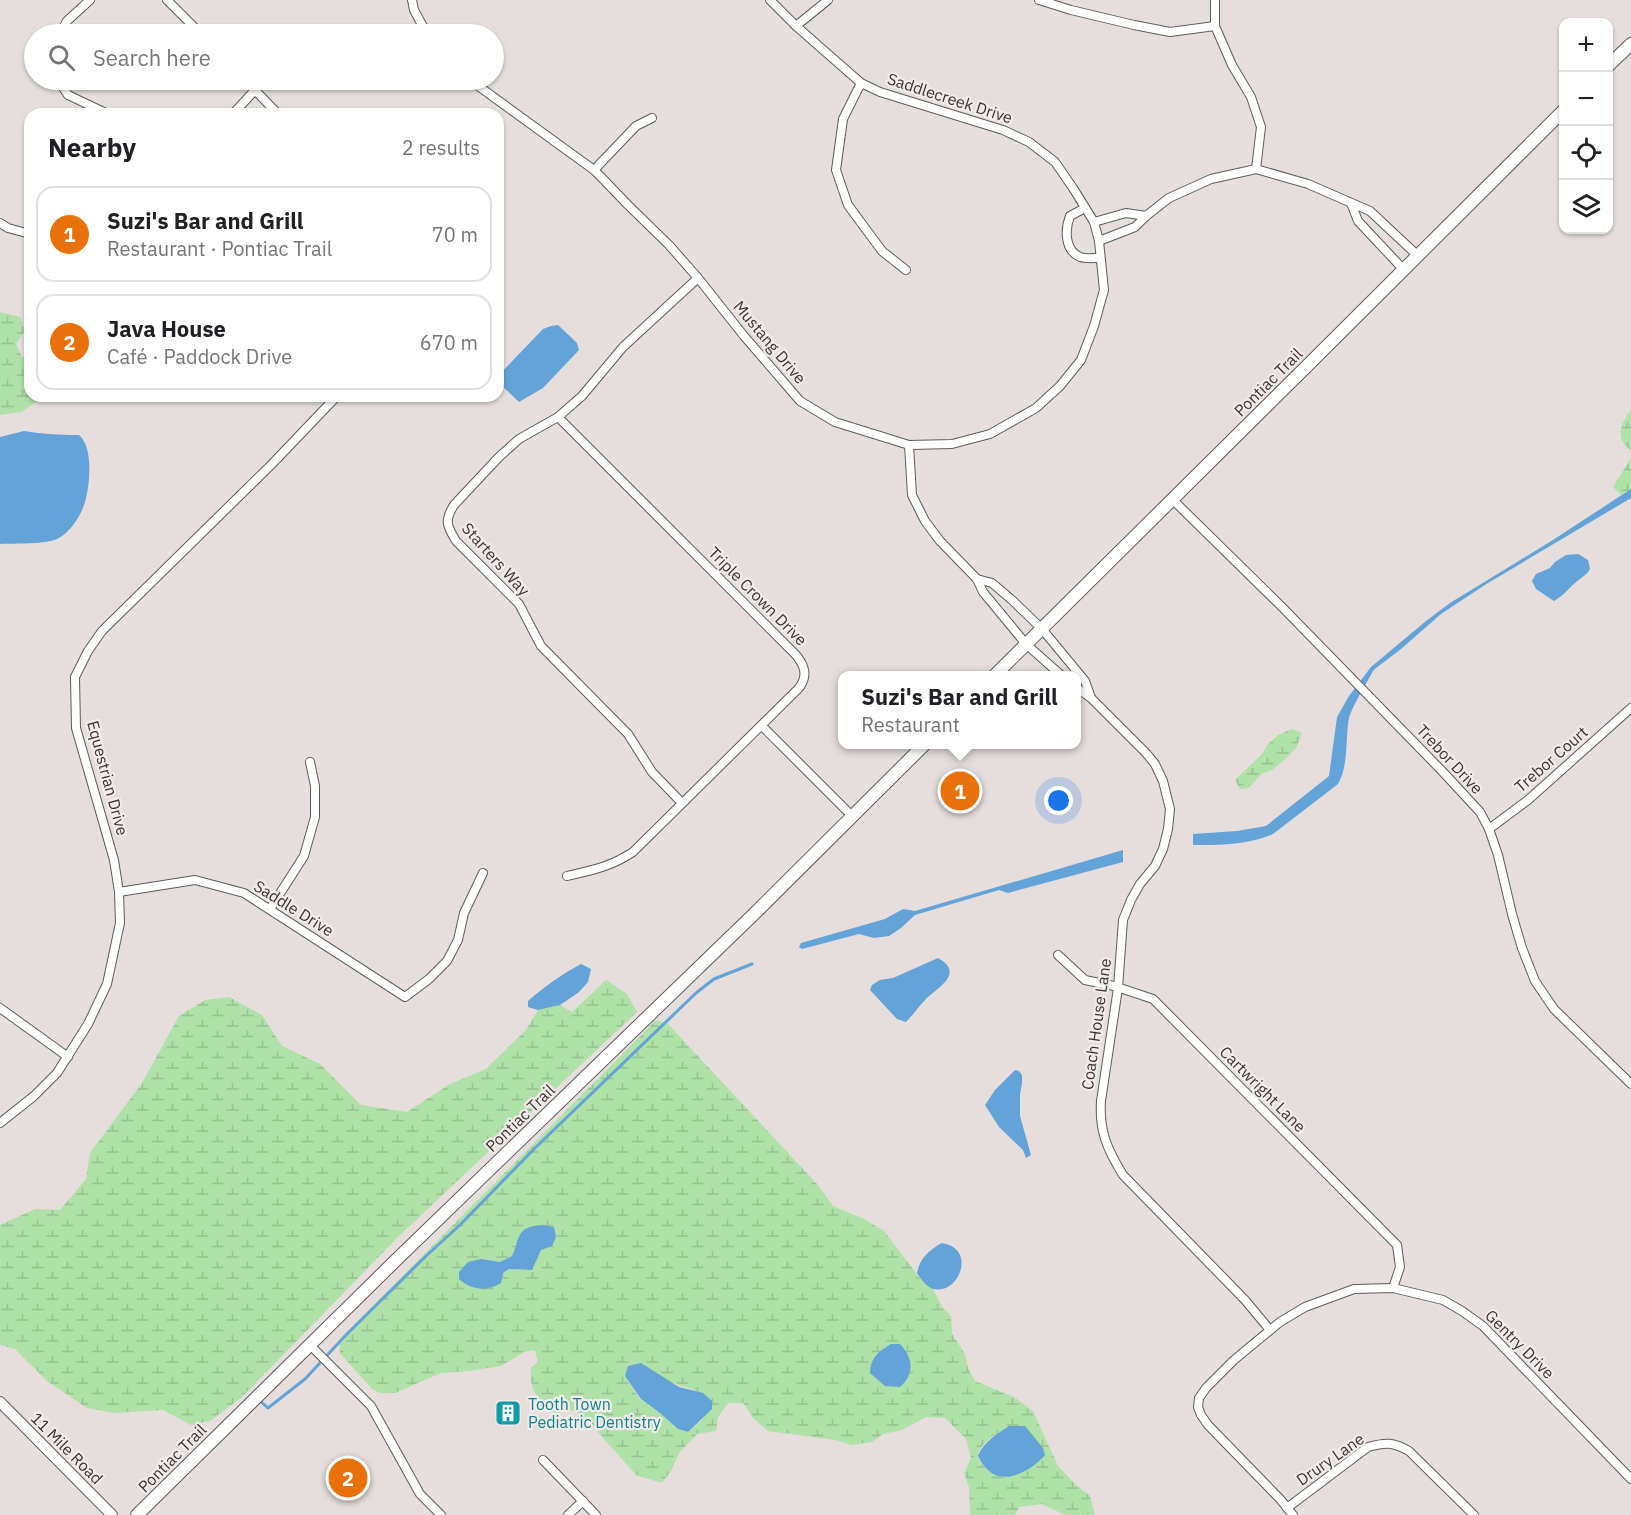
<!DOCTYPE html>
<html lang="en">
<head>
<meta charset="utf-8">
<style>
  :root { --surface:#fff; --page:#f6f6f6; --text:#202124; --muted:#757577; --line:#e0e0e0; --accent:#b6541a }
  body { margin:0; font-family:"IBM Plex Sans",sans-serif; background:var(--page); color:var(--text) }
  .controls { position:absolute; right:18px; top:18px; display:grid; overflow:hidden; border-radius:12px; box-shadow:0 2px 4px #0004 }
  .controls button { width:54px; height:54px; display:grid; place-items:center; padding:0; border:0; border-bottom:2px solid var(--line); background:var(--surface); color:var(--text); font:30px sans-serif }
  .you { position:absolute; left:1059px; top:801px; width:21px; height:21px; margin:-15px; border:4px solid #fff; border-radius:50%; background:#1a73e8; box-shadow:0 0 0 9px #1a73e833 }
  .badge { display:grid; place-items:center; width:39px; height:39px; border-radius:50%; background:var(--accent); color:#fff; font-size:20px; font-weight:700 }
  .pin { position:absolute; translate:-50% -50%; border:3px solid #fff; box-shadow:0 2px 6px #0006 }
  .popup { position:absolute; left:838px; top:671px; width:243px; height:78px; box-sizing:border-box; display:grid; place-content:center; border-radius:12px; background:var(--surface); filter:drop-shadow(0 2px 4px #0005); font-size:20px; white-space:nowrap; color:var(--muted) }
  .popup b { font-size:22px; color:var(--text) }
  .popup::after { content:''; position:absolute; left:50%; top:100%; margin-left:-12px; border:12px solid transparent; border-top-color:var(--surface) }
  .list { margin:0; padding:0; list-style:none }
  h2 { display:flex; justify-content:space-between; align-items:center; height:78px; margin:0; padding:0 24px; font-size:26px }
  h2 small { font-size:20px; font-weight:400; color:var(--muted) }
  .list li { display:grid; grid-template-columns:39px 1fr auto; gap:18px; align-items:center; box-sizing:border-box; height:96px; margin:0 12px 12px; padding:0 12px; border:2px solid var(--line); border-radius:18px }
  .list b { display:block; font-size:22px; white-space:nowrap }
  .list p { margin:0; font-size:20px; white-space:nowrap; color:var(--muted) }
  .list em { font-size:20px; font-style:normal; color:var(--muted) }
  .icon { flex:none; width:33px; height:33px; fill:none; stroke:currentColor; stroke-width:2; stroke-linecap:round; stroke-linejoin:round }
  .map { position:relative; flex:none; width:1631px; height:1515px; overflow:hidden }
  .search { position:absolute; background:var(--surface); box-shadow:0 2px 4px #0004; left:24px; top:24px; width:480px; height:66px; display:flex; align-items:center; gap:15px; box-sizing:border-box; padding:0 21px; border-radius:33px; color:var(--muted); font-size:22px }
  .panel { position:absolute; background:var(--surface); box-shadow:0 2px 4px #0004; left:24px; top:108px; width:480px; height:294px; border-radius:18px }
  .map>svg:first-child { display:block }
</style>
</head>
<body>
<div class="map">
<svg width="1631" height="1515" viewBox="0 0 1631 1515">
  <defs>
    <pattern id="wetland-marsh" width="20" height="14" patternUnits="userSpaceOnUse" patternTransform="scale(1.5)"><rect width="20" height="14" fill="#afe1a9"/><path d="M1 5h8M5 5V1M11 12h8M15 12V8" fill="none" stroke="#97c292"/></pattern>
  </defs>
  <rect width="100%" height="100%" fill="#e5dedc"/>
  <!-- wetland -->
  <g fill="url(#wetland-marsh)" fill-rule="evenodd">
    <path d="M0,312L20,317L25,331L16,344L22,357L30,358V396H45L21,412L0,415Z"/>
    <path d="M1631,410V450C1614,440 1621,422 1631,410Z"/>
    <path d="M1631,458V489L1621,495L1613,487Z"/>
    <path d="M1292,729L1302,733L1296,748L1283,761L1272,770L1261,774L1249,788L1240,789L1235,780L1262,754L1268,744L1278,735Z"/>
    <path d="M606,980L627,994L637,1012L401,1234L242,1397L210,1421L191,1425L163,1410L114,1413L87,1408L47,1381L15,1349L0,1345V1225L35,1209L60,1210L86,1179L90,1153L142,1083L179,1016L205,1000L229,997L262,1015L282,1046L320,1064L361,1105L407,1112L450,1084L486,1069L526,1030L538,1010L560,1005L572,1012Z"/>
    <path d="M656,1020L668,1024L818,1185L833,1206L864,1219L884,1231L923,1282L933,1289L942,1307L951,1316L952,1334L965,1354L968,1368L975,1381L1014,1397L1033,1411L1058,1466L1075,1484L1090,1496L1095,1515H1065L1042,1504L1019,1507L1015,1515H970L969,1487L964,1473L971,1458L966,1439L945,1418L926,1417L902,1430L883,1434L872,1442L852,1445L835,1440L768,1431L754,1419L743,1403H728L718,1417L716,1431L697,1434L679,1453L671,1471L662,1483L636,1475L583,1415L572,1410L555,1414C538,1399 529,1392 531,1368L538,1362L535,1350L524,1352L501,1366L469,1371L441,1373L395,1393H380L372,1389L340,1353L339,1340ZM516,1246L532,1270L509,1269L503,1273L481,1259L500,1262L512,1256ZM641,1363C657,1375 673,1386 693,1389L703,1419L688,1432L678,1429L660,1413L640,1399L625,1376ZM994,1435L1022,1473C1016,1474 1009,1477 1003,1477C994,1477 977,1464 978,1454C979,1447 989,1440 994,1435Z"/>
  </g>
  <!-- water -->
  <g fill="#64a3d7">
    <path d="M558,325L577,343L579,350L543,388L519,402L498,382V376L543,329L551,326Z"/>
    <path d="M24,431C43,434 59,435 79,435C94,447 90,488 84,505C80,517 70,532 59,538C46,545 15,543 0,544V437Z"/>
    <path d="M1631,489V498L1488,583L1459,602L1441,614L1401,649L1376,668L1373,671C1367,682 1352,707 1349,718C1345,739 1349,765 1338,784L1273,834C1248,845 1220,845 1193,845V834L1237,831L1266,826L1329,776L1337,717L1349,696L1371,667L1426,621L1450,603L1553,540Z"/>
    <path d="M1578,554L1588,560L1590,569C1586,576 1580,578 1575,583C1567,590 1563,596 1554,601L1536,589L1532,581L1536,574L1550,568L1555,562L1566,555Z"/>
    <path d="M1123,850V862L1008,893L999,890L915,915L901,928L889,936L874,938L859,934L802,949L799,947L801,943L885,919L903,909L915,911Z"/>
    <path d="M938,958C966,974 936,988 925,1000C918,1007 913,1015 906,1022L897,1019L870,990L872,985L880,980L893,978Z"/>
    <path d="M581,964L591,969L588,982L579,992L566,1001L560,1005L538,1010L528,1007V1001C544,987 562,974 581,964Z"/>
    <path d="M1015,1070L1019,1071L1022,1075V1083L1020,1095V1116L1031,1155L1026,1158L1023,1150L999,1127L985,1105L995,1090Z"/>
    <path d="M542,1225L554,1227L556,1237L552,1246L541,1250L532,1270L509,1269L503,1273L501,1283C487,1292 471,1290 459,1279V1272L468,1262L481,1259L500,1262L512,1256C521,1236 516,1227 542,1225Z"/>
    <path d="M942,1243C978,1249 958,1295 934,1289C926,1287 921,1279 917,1273C920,1258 929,1250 942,1243Z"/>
    <path d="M891,1344H900C913,1358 915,1374 900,1387L885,1386L870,1373C870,1358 879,1351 891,1344Z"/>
    <path d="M641,1363L679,1387L703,1393L712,1401V1409L688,1432L678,1429L660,1413L641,1399L625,1376L628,1366Z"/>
    <path d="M1009,1426H1025L1043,1448L1045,1455C1033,1469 1006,1486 989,1471C984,1466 980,1462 978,1455C985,1441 997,1434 1009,1426Z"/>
  </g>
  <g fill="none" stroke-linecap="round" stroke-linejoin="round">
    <!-- stream -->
    <path stroke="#64a3d7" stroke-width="3" d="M258,1399L268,1408L305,1379L346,1335L426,1256L460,1225L535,1148L696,993L714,979L752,964"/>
    <defs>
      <g id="minor">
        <path d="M167,0L201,34"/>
        <path d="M412,0L414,10L427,34"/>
        <path d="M1039,0L1071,10L1134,25L1170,32L1215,26"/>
        <path d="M1215,0V26L1232,65L1251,97L1261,127L1256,169"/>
        <path d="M796,26L828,0"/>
        <path d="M60,34L67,21L90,0"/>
        <path d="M58,80L68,95L108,114"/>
        <path d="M245,80L278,114"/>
        <path d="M470,80L594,170L602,178L628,205L669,245L698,278L744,336L800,401L835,422L909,445L952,444L990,434L1036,408L1060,386L1081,360L1094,326L1104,290L1099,241L1094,222L1073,188L1055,162L1029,142L1003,130L880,92L861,83L796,26L770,0"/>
        <path d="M861,83L843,119L836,170L848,205L882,251L906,270"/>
        <path d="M233,114L255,90"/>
        <path d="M594,170L636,126L652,118"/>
        <path d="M1351,203L1358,221L1403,269"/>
        <path d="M1085,208L1070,216C1065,229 1064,250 1080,257C1086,259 1094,258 1100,258"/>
        <path d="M1094,222L1126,213L1146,216"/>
        <path d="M0,223L8,228L30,234"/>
        <path d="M1099,241L1135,227L1146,216L1169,198L1211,179L1256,169L1308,184L1370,211L1417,255"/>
        <path d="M558,417L796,655C805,666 808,676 799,688L633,852C610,867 593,870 567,876"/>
        <path d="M909,445L912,495L925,521L940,541L977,579L983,592L1026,644L1062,676"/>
        <path d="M1172,499L1283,608L1443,772L1480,812L1489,829L1498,855L1512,914L1522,948L1535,981L1554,1009L1631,1084"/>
        <path d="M977,579L992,583L1012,600L1042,629L1085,681L1091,698"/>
        <path d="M1077,688L1091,698L1146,753L1155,764L1163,781L1170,809L1168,829L1163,849L1155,866L1140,884L1131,900L1123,920L1118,988L1101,1101C1099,1131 1107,1149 1123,1175L1245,1300L1270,1330"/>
        <path d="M762,726L852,816"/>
        <path d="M682,803L652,772L628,734L541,646L519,604L456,541C447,526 444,521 454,505L499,457L519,439L558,417L582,396L623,347L698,278"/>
        <path d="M1489,829L1528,800L1631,708"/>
        <path d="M119,892L195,880L244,893L405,997L429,979L447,961L458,940L464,913L483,873"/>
        <path d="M270,909L304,856L315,817V786L310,762"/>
        <path d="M1058,955L1085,980L1114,986L1153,999L1397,1245L1400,1267L1393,1288"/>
        <path d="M0,1008L68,1057"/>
        <path d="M0,1123L34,1096L57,1073L88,1024L107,984L120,923L119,892L114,860L76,728L75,677L88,651L102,631L272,464L337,396"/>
        <path d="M310,1345L371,1406L420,1494L441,1515"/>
        <path d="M543,1460L596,1515"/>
        <path d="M1287,1508L1368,1447C1386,1442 1393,1442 1409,1451L1474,1515"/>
        <path d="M568,1515L583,1501"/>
        <path d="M1293,1515L1280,1499L1208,1425L1201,1415L1198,1407L1199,1398L1206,1388L1234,1360L1280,1322L1305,1307L1354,1289L1393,1288L1443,1300L1462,1311L1483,1326L1631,1479"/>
      </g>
      <path id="tertiary" d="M0,1402L112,1515"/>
      <g id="secondary">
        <path d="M1608,66L1631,44"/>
        <path d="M994,676L1312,361L1564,110"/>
        <path d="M137,1515L394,1262L754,914L925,744"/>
      </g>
    </defs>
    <!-- minor casing -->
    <use href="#minor" stroke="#605b59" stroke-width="10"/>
    <!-- tertiary casing -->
    <use href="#tertiary" stroke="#605b59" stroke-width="12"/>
    <!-- secondary casing -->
    <use href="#secondary" stroke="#605b59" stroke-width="14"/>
    <!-- minor -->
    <use href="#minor" stroke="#fff" stroke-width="8"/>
    <!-- tertiary -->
    <use href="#tertiary" stroke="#fff" stroke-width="10"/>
    <!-- secondary -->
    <use href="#secondary" stroke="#fff" stroke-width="12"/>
  </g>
  <!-- icons -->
  <defs>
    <symbol id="building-square" viewBox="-11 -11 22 22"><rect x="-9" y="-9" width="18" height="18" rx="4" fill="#0f9aa8" stroke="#f2ebe9"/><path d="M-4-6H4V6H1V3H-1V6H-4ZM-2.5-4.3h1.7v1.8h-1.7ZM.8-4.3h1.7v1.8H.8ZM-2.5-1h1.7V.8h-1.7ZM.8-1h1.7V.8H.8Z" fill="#fff"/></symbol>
  </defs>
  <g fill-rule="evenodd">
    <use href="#building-square" x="493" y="1398" width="30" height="30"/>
  </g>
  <g text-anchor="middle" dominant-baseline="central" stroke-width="4.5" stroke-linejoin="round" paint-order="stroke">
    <!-- street labels -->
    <g font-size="16" fill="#383534" stroke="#f2ebe9">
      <text transform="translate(950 98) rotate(18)">Saddlecreek Drive</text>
      <text transform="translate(770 342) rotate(50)">Mustang Drive</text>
      <text transform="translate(1268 382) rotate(-45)">Pontiac Trail</text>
      <text transform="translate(496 559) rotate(48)">Starters Way</text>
      <text transform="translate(758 596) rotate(45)">Triple Crown Drive</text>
      <text transform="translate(1450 759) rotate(47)">Trebor Drive</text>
      <text transform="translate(1551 759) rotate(-41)">Trebor Court</text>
      <text transform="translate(108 778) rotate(75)">Equestrian Drive</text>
      <text transform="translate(294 908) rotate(32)">Saddle Drive</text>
      <text transform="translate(1096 1024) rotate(-82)">Coach House Lane</text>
      <text transform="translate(1263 1089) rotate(45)">Cartwright Lane</text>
      <text transform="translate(520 1118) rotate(-44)">Pontiac Trail</text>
      <text transform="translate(1520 1344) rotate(45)">Gentry Drive</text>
      <text transform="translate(67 1448) rotate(45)">11 Mile Road</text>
      <text transform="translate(172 1458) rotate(-45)">Pontiac Trail</text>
      <text transform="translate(1330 1459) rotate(-35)">Drury Lane</text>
    </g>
    <!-- culture labels -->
    <g font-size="16" fill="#0d838f" stroke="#f2ebe9" text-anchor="start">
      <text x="528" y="1404">Tooth Town<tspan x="528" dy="18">Pediatric Dentistry</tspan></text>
    </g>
  </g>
</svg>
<div class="controls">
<button>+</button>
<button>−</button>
<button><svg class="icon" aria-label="locate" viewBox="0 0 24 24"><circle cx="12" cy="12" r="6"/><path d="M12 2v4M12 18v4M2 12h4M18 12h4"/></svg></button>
<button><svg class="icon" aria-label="layers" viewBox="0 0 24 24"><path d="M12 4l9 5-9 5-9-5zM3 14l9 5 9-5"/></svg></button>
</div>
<div class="you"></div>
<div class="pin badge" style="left:960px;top:791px;background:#e8710a">1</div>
<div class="popup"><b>Suzi's Bar and Grill</b>Restaurant</div>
<div class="pin badge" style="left:348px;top:1478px;background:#e8710a">2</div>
<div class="search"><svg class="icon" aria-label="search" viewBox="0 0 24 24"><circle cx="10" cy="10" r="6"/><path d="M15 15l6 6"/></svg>Search here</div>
<section class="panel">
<h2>Nearby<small>2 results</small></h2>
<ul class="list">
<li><span class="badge" style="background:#e8710a">1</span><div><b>Suzi's Bar and Grill</b><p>Restaurant · Pontiac Trail</p></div><em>70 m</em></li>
<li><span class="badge" style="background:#e8710a">2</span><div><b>Java House</b><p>Café · Paddock Drive</p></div><em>670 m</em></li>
</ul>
</section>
</div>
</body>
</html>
